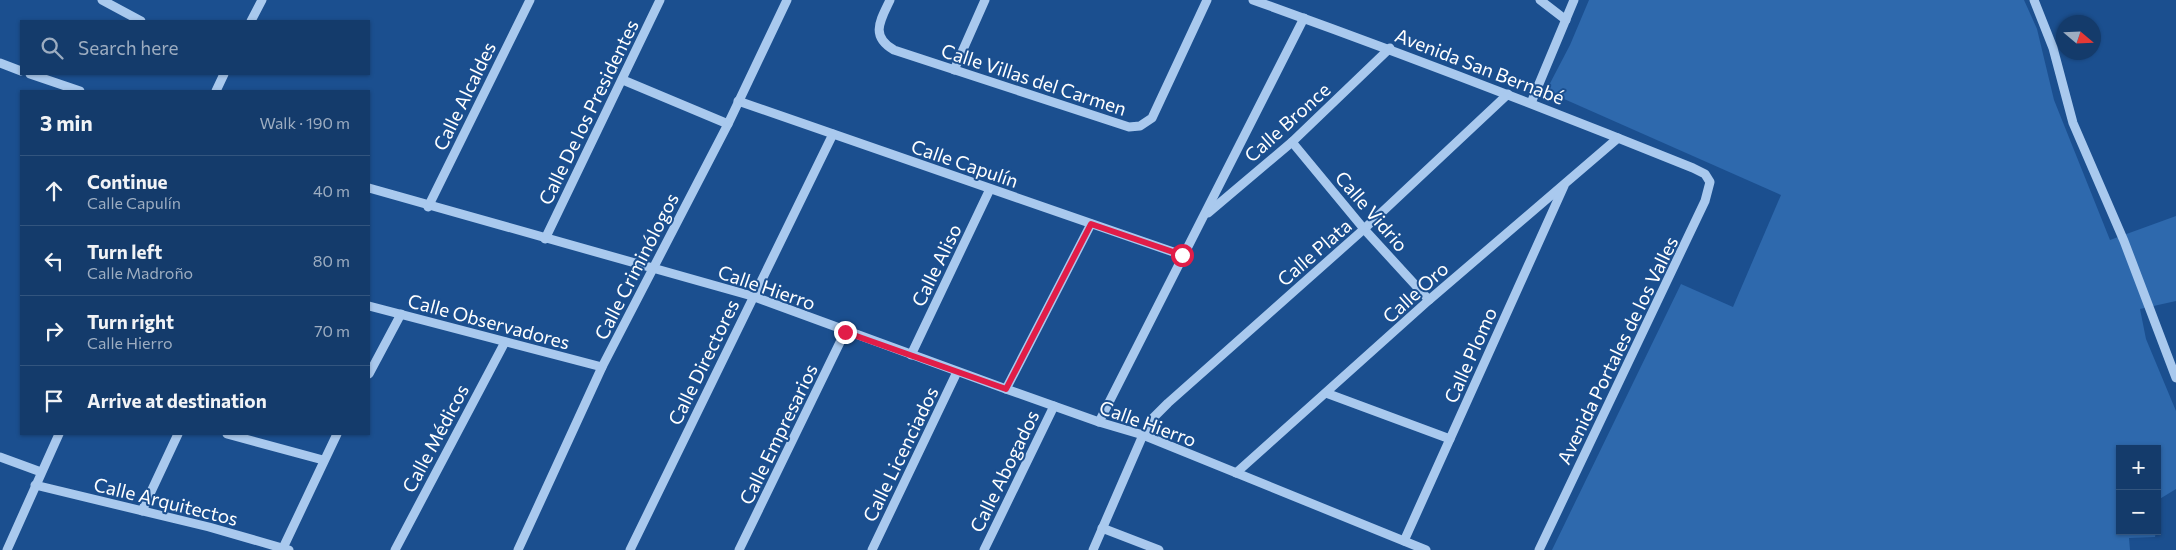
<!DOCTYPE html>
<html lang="en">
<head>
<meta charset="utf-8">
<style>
  :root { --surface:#143b6b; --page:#214673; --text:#f1f3f6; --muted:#9dadc1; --line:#33557e }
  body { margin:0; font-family:Commissioner,sans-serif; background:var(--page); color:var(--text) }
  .controls { position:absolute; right:15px; bottom:15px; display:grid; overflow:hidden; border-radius:0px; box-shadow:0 1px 4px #0004 }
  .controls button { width:45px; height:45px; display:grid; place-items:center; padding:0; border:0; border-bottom:1px solid var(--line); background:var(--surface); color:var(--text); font:25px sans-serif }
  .compass { position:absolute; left:2056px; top:15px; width:45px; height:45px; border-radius:50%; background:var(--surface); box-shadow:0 1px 4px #0004; rotate:109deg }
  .stop { position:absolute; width:15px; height:15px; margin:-11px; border:4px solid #e11d48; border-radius:50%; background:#fff }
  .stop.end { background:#e11d48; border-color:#fff; box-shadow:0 1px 5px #0008 }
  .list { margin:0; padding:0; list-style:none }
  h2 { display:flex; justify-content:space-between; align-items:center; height:65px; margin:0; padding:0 20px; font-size:21px }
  h2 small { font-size:16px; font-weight:400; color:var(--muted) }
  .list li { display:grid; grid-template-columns:32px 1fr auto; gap:15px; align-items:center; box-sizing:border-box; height:70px; padding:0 20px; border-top:1px solid var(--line) }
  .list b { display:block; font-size:19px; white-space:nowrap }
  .list p { margin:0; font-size:16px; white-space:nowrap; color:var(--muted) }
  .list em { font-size:16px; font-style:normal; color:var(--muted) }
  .icon { flex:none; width:28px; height:28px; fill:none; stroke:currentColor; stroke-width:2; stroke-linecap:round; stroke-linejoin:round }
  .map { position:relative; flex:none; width:2176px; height:550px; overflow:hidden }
  .search { position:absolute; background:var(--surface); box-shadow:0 1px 4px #0004; left:20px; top:20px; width:350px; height:55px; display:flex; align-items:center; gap:12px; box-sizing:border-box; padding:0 18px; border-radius:0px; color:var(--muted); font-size:19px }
  .panel { position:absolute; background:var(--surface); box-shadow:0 1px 4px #0004; left:20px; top:90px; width:350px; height:345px; border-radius:0px }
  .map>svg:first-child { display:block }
</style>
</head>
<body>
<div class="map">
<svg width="2176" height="550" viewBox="0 0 2176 550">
  <rect width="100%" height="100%" fill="#1b4f8f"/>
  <!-- green -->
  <path fill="#2e69ad" d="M1589,0H2024L2037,29L2054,100L2110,240L2176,216V301L2140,309L2146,339L2176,411V489L2158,500L2157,505V449H2120V531H2156L2155,537L2129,538L2130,550H1552L1681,284L1733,307L1781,195L1546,91L1570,45Z"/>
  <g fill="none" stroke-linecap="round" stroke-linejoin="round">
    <!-- minor -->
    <g stroke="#a9c9ee" stroke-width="9">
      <path d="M102,0L141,21"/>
      <path d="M890,0C880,21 870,36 894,50L1129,127L1140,126L1152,118L1207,0"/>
      <path d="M1253,0C1401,53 1547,109 1693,168L1705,174L1710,182L1705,201L1539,550"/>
      <path d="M1540,0L1566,20"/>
      <path d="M2034,0L2053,48L2073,123L2124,241L2176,378"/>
      <path d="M251,21L262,0"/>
      <path d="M0,63L21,71"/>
      <path d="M954,70L985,0"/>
      <path d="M30,74L80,91"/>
      <path d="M623,80L728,124"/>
      <path d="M216,91L224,74"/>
      <path d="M738,101L1182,255"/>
      <path d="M1531,103L1574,0"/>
      <path d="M1292,142L1364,229L1429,300"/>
      <path d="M369,188L752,296L1006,389L1099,422L1143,435L1426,550"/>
      <path d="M428,207L530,0"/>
      <path d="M1208,213L1292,142L1390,48"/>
      <path d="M545,239L660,0"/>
      <path d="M369,306L602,367"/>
      <path d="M911,355L990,189"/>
      <path d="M369,374L401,314"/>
      <path d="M1006,389L1091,224"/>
      <path d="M1326,393L1450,439"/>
      <path d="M1099,422L1304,18"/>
      <path d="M227,434L323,460"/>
      <path d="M0,457L41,472"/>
      <path d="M1236,473L1429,300L1618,138"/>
      <path d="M35,485L209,527L289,550"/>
      <path d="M142,511L178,434"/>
      <path d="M1102,528L1159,550"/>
      <path d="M1404,541L1564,186"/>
      <path d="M283,548L337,434"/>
      <path d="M7,550L59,434"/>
      <path d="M395,550L505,342"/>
      <path d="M518,550L602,367L728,124L787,0"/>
      <path d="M630,550L833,134"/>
      <path d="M739,550L845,332"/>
      <path d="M872,550L957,372"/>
      <path d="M984,550L1054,406"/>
      <path d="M1093,550L1143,435L1152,419L1168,403L1364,229L1508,94"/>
    </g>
  </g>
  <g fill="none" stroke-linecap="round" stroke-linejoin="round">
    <!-- route -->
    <path stroke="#e11d48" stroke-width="6" d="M845,332L1006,389L1091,224L1182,255"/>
  </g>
  <g text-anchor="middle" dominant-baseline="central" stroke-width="4" stroke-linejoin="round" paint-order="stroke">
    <!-- street labels -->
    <g font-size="19" fill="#fff" stroke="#1b4f8f">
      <text transform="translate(1480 66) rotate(21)">Avenida San Bernabé</text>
      <text transform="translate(1034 79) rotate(18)">Calle Villas del Carmen</text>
      <text transform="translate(464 96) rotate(-64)">Calle Alcaldes</text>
      <text transform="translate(588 112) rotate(-64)">Calle De los Presidentes</text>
      <text transform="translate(1287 122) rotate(-42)">Calle Bronce</text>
      <text transform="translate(965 163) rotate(19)">Calle Capulín</text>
      <text transform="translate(1372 211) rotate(49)">Calle Vidrio</text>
      <text transform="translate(1314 252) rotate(-41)">Calle Plata</text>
      <text transform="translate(936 265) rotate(-64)">Calle Aliso</text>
      <text transform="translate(636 266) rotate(-63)">Calle Criminólogos</text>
      <text transform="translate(767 287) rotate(19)">Calle Hierro</text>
      <text transform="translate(1415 292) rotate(-42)">Calle Oro</text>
      <text transform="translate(489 321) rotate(15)">Calle Observadores</text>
      <text transform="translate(1617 350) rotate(-64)">Avenida Portales de los Valles</text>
      <text transform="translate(1470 355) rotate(-66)">Calle Plomo</text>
      <text transform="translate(703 362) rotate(-64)">Calle Directores</text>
      <text transform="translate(1148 423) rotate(20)">Calle Hierro</text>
      <text transform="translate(778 434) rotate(-64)">Calle Empresarios</text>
      <text transform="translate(435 438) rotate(-62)">Calle Médicos</text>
      <text transform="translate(900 454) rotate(-64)">Calle Licenciados</text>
      <text transform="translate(1004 471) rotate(-64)">Calle Abogados</text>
      <text transform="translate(166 501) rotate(14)">Calle Arquitectos</text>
    </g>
  </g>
</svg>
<div class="controls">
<button>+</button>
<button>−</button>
</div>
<svg class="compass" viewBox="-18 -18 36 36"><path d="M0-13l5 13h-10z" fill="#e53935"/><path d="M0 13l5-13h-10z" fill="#9dadc1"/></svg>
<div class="stop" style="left:1182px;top:255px"></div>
<div class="stop end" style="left:845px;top:332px"></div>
<div class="search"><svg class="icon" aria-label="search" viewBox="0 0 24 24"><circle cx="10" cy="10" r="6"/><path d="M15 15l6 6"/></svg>Search here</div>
<section class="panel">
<h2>3 min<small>Walk · 190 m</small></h2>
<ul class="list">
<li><svg class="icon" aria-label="ahead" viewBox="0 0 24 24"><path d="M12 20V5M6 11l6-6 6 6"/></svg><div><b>Continue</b><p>Calle Capulín</p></div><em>40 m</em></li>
<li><svg class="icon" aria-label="left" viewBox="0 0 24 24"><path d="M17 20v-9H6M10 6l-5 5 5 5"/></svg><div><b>Turn left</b><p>Calle Madroño</p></div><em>80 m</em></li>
<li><svg class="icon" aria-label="right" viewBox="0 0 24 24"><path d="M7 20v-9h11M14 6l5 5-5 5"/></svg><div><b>Turn right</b><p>Calle Hierro</p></div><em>70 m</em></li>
<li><svg class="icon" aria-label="arrive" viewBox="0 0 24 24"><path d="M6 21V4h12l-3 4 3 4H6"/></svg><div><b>Arrive at destination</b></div></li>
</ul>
</section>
</div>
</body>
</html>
